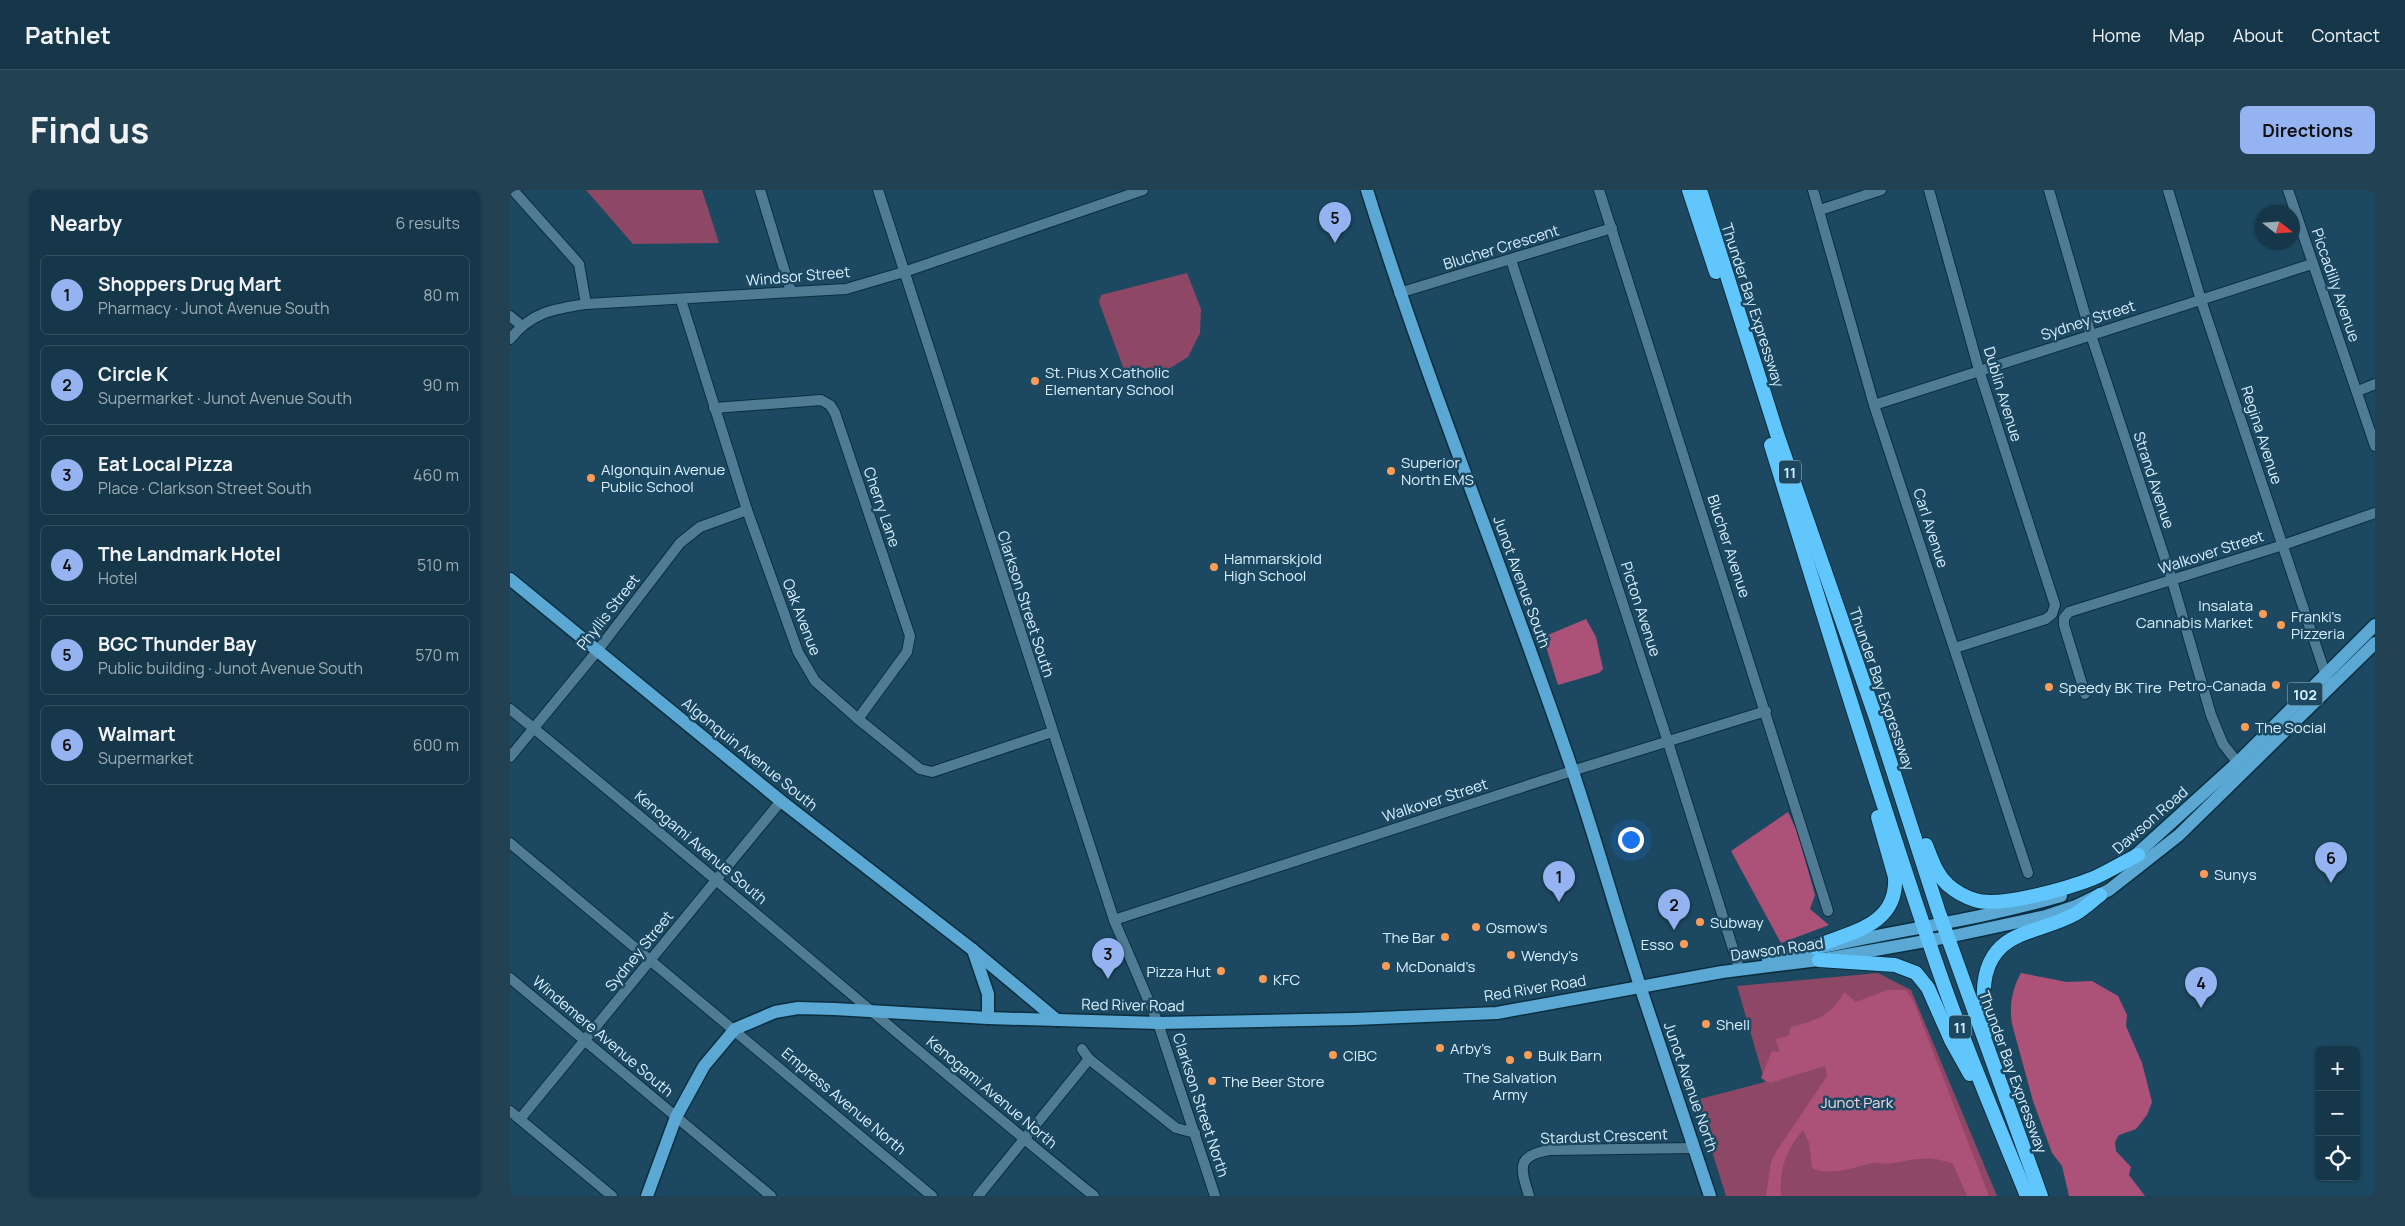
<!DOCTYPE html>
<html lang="en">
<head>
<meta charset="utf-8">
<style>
  :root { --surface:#153749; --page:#224253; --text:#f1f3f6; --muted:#9dacb4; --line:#345161; --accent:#95b2f1 }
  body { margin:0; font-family:Manrope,sans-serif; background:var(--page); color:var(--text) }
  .controls { position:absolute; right:15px; bottom:15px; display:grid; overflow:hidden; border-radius:8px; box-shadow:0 1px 4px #0004 }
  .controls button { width:45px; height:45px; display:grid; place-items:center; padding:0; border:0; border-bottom:1px solid var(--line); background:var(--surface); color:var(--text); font:25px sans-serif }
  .compass { position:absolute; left:1745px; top:15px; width:45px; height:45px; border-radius:50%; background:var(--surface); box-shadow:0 1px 4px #0004; rotate:107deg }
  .you { position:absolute; left:1120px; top:649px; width:18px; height:18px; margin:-12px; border:4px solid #fff; border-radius:50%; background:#1a73e8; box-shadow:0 0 0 8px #1a73e833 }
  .badge { display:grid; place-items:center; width:32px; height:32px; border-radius:50%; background:var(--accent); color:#111; font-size:16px; font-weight:700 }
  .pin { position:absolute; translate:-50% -41px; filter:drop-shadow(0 1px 2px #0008) }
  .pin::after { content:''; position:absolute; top:26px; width:18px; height:15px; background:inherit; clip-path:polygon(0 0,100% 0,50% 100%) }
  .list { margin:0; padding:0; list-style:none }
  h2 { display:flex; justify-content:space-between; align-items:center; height:65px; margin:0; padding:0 20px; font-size:21px }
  h2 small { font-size:16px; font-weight:400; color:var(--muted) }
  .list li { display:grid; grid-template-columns:32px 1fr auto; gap:15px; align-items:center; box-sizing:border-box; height:80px; margin:0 10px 10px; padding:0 10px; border:1px solid var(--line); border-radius:8px }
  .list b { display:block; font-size:19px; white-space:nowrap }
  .list p { margin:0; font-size:16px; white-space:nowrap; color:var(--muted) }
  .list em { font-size:16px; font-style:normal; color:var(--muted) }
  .icon { flex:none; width:28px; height:28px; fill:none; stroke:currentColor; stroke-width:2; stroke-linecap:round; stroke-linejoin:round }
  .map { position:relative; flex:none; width:1865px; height:1006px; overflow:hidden; border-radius:8px }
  header { display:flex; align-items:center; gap:30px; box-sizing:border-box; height:70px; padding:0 25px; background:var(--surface); border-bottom:1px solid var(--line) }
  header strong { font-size:24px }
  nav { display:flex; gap:28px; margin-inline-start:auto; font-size:18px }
  .intro { display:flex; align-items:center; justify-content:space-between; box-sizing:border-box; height:120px; padding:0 30px }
  h1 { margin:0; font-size:35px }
  .button { padding:12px 22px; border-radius:8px; background:var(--accent); color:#111; font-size:18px; font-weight:700 }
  main { display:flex; gap:30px; padding:0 30px }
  aside { flex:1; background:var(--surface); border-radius:8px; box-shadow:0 1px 4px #0004 }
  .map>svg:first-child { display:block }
</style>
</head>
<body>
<header>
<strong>Pathlet</strong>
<nav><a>Home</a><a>Map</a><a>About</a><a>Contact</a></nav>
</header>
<div class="intro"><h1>Find us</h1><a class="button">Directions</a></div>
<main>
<aside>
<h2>Nearby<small>6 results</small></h2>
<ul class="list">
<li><span class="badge">1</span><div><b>Shoppers Drug Mart</b><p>Pharmacy · Junot Avenue South</p></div><em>80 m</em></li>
<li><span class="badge">2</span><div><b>Circle K</b><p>Supermarket · Junot Avenue South</p></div><em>90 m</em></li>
<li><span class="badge">3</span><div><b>Eat Local Pizza</b><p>Place · Clarkson Street South</p></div><em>460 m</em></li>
<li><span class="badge">4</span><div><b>The Landmark Hotel</b><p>Hotel</p></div><em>510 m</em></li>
<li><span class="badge">5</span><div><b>BGC Thunder Bay</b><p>Public building · Junot Avenue South</p></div><em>570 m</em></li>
<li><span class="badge">6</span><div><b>Walmart</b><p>Supermarket</p></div><em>600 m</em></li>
</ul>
</aside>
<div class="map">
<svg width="1865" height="1006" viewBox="0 0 1865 1006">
  <rect width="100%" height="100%" fill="#1c4961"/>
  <!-- green -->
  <g fill="#8f4766">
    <path d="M76,0H192L209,53L123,54Z"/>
    <path d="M677,83L691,119L690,143L678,167L652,183L616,185L589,112L591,105Z"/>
    <path d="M1368,783L1401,800L1487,1006H1216L1186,910L1255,892L1227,796Z"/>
  </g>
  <!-- forest -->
  <g fill="#ac5178">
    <path d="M1076,429L1086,447L1093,479L1089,483L1048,495L1033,447Z"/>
    <path d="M1278,622L1287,641L1305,705L1300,719L1319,735L1271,753L1221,661Z"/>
    <path d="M1511,783L1557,792L1582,791L1608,806L1617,825L1616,836L1632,873L1642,912L1637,925L1626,939L1609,945L1605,952L1606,961L1621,977L1619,985L1635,1006H1559L1552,976L1542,963L1523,911L1502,834C1499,816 1502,799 1511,783Z"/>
    <path d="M1377,800H1396L1403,810L1479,1006H1457L1443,974C1418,964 1403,970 1378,974C1373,974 1368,972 1363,973C1344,977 1320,987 1302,978L1299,953L1293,940C1276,960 1269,979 1271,1006H1256L1261,972L1266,962L1317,886L1315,876L1260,893L1251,888L1262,861L1270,862L1265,849L1278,846L1281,837C1307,830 1321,826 1334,802L1346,812Z"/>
  </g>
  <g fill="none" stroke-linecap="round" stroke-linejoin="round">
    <defs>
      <g id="minor">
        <path d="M3,0L69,74L76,114"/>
        <path d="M250,0L281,102"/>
        <path d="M368,0L604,730L648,833L705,1006"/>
        <path d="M1089,0L1318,721"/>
        <path d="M1303,0L1364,215L1518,683"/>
        <path d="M1419,0L1469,180L1545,415L1542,424L1536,429L1445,458"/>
        <path d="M1539,0L1581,145L1662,390L1701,525L1713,554L1732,578"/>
        <path d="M1658,0L1691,110L1817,489"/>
        <path d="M1778,0L1865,256"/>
        <path d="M1310,20L1371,0"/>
        <path d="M1001,70L1158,552L1229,778"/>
        <path d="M889,103L1102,38"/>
        <path d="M171,110L237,320L288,462L305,491L348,529L410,579L422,582L542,542"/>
        <path d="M0,126L11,135"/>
        <path d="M0,149C22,122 43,119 76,114L336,99L394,82L633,0"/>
        <path d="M1848,201L1865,194"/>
        <path d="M1364,215L1802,74"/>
        <path d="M204,218L311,210L320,215L325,223L400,446L397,462L348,529"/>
        <path d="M1575,504L1554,435V428L1559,422L1773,355L1865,323"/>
        <path d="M0,519C197,679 387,846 584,1006"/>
        <path d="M0,567L88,460L170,353L190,337L237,320"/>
        <path d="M0,653L422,1006"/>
        <path d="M604,730L1062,581L1256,521"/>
        <path d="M0,788L261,1006"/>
        <path d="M572,859L579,869L666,938L685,943"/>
        <path d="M0,921L102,1006"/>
        <path d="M10,929L271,611"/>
        <path d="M468,1006L579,869"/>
        <path d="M1019,1006C1011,979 1005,966 1039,960L1184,958"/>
      </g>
      <g id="major">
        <path d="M857,0C918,196 996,385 1062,579C1086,650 1106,722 1129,793C1152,864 1177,935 1200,1006"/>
        <path d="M0,389L271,611L463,760L547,830"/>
        <path d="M1619,671L1727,573L1865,435"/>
        <path d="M463,760L478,804V828"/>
        <path d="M1258,770C1354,744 1455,734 1551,706"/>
        <path d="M137,1006L166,927L194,876L225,839L265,822L288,818L325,819L478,828L648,833L844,829L987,823L1212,782L1309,770L1438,747L1536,726L1566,716L1599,700L1669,645L1865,453"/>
      </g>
      <g id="highway">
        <path d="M1179,0L1206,82"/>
        <path d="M1190,0L1267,244L1366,528L1428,720L1531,1006"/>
        <path d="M1261,255C1313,424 1365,593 1422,761C1450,844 1484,925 1517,1006"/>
        <path d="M1416,655C1422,670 1426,684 1438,695C1445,701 1455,707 1465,710C1490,718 1559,698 1584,688C1599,681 1614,672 1628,665"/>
        <path d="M1304,757C1340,742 1388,736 1385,687L1368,627"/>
        <path d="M1309,770L1385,775L1406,783L1418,798L1441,850L1460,884"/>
        <path d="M1479,840C1470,805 1469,763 1508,746C1526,738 1547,734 1565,724C1574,719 1582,711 1590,705"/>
      </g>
    </defs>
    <!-- minor casing -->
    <use href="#minor" stroke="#0b2e3f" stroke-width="12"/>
    <!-- major casing -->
    <use href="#major" stroke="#0b2e3f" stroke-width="15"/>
    <!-- highway casing -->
    <use href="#highway" stroke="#0b2e3f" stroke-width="16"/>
    <!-- minor -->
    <use href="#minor" stroke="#4f7b95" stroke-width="10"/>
    <!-- major -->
    <use href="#major" stroke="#5aa8d3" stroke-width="12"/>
    <!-- highway -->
    <use href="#highway" stroke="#61c6fc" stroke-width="14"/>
  </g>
  <!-- markers -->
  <g fill="#fd9c56" stroke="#1c4961" stroke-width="2">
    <circle cx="525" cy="191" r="5"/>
    <circle cx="881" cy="281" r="5"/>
    <circle cx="81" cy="288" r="5"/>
    <circle cx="704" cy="377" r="5"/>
    <circle cx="1753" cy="424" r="5"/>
    <circle cx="1771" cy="435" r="5"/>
    <circle cx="1766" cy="495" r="5"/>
    <circle cx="1539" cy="497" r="5"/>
    <circle cx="1735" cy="537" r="5"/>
    <circle cx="1694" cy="684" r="5"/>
    <circle cx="1190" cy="732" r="5"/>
    <circle cx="966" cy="737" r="5"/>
    <circle cx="935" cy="747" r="5"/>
    <circle cx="1174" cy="754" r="5"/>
    <circle cx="1001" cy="765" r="5"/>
    <circle cx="876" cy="776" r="5"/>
    <circle cx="711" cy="781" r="5"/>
    <circle cx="753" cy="789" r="5"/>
    <circle cx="1196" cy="834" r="5"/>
    <circle cx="930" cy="858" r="5"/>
    <circle cx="823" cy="865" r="5"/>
    <circle cx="1018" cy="865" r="5"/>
    <circle cx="1000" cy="870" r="5"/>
    <circle cx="702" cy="891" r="5"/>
  </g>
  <g text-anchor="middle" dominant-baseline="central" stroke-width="5" stroke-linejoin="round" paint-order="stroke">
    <!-- shield labels -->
    <g fill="#1c4961" stroke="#a0becf" stroke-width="1">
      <rect x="1269" y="270.5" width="22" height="23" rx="4"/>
      <rect x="1777.5" y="492.5" width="35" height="23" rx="4"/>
      <rect x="1439" y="825.5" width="22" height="23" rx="4"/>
    </g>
    <g font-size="14" font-weight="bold" fill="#d8f0fe">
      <text x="1280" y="282">11</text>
      <text x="1795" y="504">102</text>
      <text x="1450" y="837">11</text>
    </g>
    <!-- street labels -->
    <g font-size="15" fill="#d8f0fe" stroke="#1c4961">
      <text transform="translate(991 57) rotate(-17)">Blucher Crescent</text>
      <text transform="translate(288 86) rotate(-5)">Windsor Street</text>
      <text transform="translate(1826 95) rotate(71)">Piccadilly Avenue</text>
      <text transform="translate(1243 115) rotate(72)">Thunder Bay Expressway</text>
      <text transform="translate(1578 130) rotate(-18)">Sydney Street</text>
      <text transform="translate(1493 204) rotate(73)">Dublin Avenue</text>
      <text transform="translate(1752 245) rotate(72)">Regina Avenue</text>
      <text transform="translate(1644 290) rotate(72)">Strand Avenue</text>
      <text transform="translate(372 317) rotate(71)">Cherry Lane</text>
      <text transform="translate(1421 338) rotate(72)">Carl Avenue</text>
      <text transform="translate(1219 356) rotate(72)">Blucher Avenue</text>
      <text transform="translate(1701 362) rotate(-18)">Walkover Street</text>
      <text transform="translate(1012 392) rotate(70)">Junot Avenue South</text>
      <text transform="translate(516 414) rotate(72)">Clarkson Street South</text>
      <text transform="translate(1131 419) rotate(72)">Picton Avenue</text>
      <text transform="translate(98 422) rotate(-52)">Phyllis Street</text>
      <text transform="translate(292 427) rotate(69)">Oak Avenue</text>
      <text transform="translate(1372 499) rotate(71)">Thunder Bay Expressway</text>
      <text transform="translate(240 564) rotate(39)">Algonquin Avenue South</text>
      <text transform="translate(925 610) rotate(-18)">Walkover Street</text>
      <text transform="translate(1640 630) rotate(-41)">Dawson Road</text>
      <text transform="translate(191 657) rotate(40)">Kenogami Avenue South</text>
      <text transform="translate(1267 759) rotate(-8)">Dawson Road</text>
      <text transform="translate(129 761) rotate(-51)">Sydney Street</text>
      <text transform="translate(1025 798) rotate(-9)">Red River Road</text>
      <text transform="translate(623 815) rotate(1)">Red River Road</text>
      <text transform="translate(93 846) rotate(40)">Windemere Avenue South</text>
      <text transform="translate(1503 882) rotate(70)">Thunder Bay Expressway</text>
      <text transform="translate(1181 897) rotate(71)">Junot Avenue North</text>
      <text transform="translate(482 902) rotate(40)">Kenogami Avenue North</text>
      <text transform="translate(334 911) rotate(40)">Empress Avenue North</text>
      <text transform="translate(691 915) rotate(72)">Clarkson Street North</text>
      <text transform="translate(1094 946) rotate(-2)">Stardust Crescent</text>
    </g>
    <!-- poi labels -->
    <g font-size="15" fill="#d8f0fe" stroke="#1c4961" text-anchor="start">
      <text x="535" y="182">St. Pius X Catholic<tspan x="535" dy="17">Elementary School</tspan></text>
      <text x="891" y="272">Superior<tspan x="891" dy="17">North EMS</tspan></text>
      <text x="91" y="279">Algonquin Avenue<tspan x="91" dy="17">Public School</tspan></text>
      <text x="714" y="368">Hammarskjold<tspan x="714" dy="17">High School</tspan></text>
      <text x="1743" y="415" text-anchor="end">Insalata<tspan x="1743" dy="17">Cannabis Market</tspan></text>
      <text x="1781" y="426">Franki's<tspan x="1781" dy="17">Pizzeria</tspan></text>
      <text x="1756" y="495" text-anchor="end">Petro-Canada</text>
      <text x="1549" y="497">Speedy BK Tire</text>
      <text x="1745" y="537">The Social</text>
      <text x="1704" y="684">Sunys</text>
      <text x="1200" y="732">Subway</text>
      <text x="976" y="737">Osmow's</text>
      <text x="925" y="747" text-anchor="end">The Bar</text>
      <text x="1164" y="754" text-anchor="end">Esso</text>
      <text x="1011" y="765">Wendy's</text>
      <text x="886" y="776">McDonald's</text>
      <text x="701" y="781" text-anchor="end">Pizza Hut</text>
      <text x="763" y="789">KFC</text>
      <text x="1206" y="834">Shell</text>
      <text x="940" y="858">Arby's</text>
      <text x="833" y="865">CIBC</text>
      <text x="1028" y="865">Bulk Barn</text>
      <text x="1000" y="887" text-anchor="middle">The Salvation<tspan x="1000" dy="17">Army</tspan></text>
      <text x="712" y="891">The Beer Store</text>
    </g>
    <!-- park labels -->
    <g font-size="15" fill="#f3d9e2" stroke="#1c4961">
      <text x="1347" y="912">Junot Park</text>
    </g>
  </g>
</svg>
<div class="controls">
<button>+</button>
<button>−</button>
<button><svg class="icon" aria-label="locate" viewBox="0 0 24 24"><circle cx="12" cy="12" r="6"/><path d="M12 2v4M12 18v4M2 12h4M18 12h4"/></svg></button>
</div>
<svg class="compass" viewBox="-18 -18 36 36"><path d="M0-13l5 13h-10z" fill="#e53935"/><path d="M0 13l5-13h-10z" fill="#9dacb4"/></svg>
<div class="you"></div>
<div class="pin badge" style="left:1049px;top:712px">1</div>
<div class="pin badge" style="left:1164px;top:740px">2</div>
<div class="pin badge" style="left:598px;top:789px">3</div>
<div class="pin badge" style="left:1691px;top:818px">4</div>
<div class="pin badge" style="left:825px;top:53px">5</div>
<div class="pin badge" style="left:1821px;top:693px">6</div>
</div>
</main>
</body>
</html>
